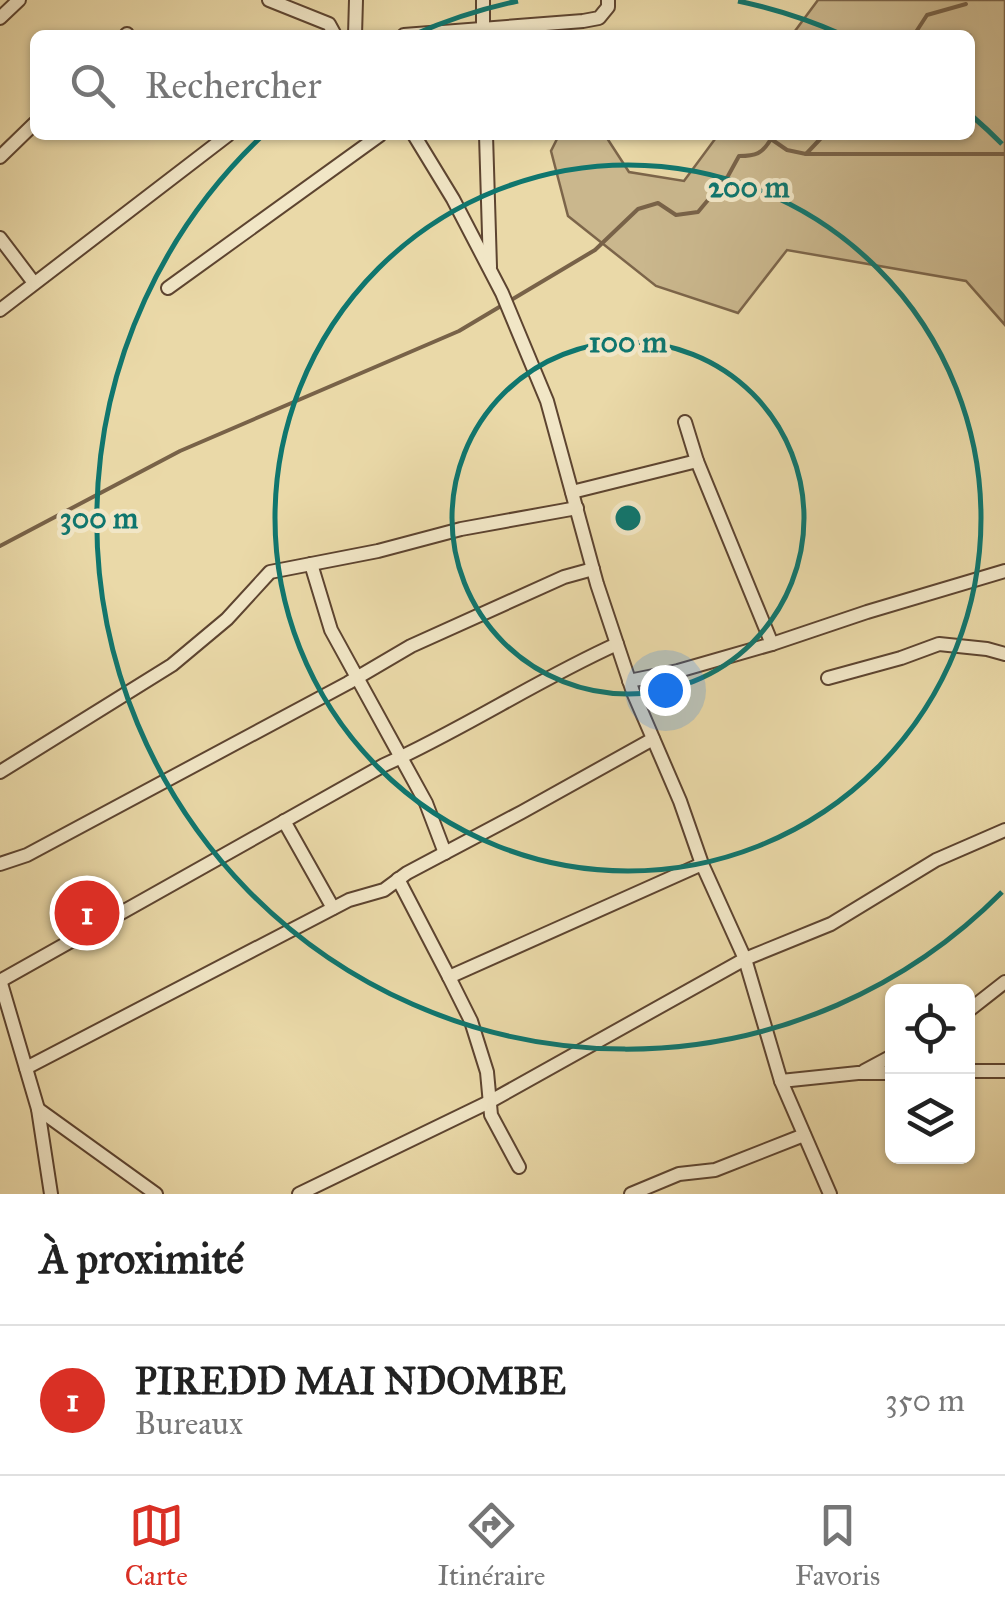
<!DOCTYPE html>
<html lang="fr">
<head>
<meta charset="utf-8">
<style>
  :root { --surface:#fff; --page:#f6f6f6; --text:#222; --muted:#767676; --line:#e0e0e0; --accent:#d93025 }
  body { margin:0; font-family:"IM FELL Great Primer",serif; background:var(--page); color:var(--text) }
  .controls { position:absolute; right:30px; bottom:30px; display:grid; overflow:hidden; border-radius:15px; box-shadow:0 2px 8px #0004 }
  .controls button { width:90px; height:90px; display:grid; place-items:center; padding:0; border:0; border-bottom:2px solid var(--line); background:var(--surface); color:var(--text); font:50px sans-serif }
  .you { position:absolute; left:665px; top:690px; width:35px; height:35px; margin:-25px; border:8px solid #fff; border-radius:50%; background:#1a73e8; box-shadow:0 0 0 15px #1a73e833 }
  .badge { display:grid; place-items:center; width:65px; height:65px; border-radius:50%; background:var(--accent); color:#fff; font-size:32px; font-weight:700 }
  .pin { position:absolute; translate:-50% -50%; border:5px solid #fff; box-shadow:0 2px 10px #0006 }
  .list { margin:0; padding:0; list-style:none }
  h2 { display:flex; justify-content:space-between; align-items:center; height:130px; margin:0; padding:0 40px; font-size:42px }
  h2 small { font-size:32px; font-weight:400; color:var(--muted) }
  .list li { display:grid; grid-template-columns:65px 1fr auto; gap:30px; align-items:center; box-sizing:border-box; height:150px; padding:0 40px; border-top:2px solid var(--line) }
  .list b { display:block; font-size:38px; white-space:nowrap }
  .list p { margin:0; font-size:32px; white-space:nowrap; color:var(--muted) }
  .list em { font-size:32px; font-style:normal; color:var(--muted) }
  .icon { flex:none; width:55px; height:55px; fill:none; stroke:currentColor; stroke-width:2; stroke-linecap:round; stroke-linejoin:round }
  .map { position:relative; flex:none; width:1005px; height:1194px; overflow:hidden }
  .search { position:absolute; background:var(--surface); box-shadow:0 2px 8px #0004; left:30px; right:30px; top:30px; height:110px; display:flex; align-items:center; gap:25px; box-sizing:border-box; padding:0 35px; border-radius:15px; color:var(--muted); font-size:38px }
  .sheet { height:280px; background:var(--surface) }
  nav { display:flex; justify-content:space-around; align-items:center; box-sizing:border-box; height:140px; border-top:2px solid var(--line); background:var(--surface); font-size:28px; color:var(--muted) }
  nav a { display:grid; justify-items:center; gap:5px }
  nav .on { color:var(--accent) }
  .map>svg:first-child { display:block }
</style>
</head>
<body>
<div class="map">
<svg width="1005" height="1194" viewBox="0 0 1005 1194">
  <rect width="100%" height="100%" fill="#ead9a8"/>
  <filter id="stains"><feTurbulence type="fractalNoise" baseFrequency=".002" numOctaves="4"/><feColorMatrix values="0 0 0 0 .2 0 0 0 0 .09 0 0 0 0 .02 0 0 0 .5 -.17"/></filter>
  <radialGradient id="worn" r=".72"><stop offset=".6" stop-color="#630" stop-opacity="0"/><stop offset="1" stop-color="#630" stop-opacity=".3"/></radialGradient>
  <!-- green -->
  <path fill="#cab78d" stroke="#7c654a" stroke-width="2.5" d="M818,0H1005V325L966,281L787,250L738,313L656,286L568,216L551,151L559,135H605L629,172L684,181L718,135H970V35H792Z"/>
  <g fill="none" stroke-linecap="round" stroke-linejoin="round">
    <!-- stream -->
    <g stroke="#786248" stroke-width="4">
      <path d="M914,35L927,15L966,4"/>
      <path d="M806,154H1005"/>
      <path d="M0,546L180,451L459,331L595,250L638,209L658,203L676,215L698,212L728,176L739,156C756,156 762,154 771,139L787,150L806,154L824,135"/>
    </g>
    <defs>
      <g id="minor">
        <path d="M269,0L329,24L335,35"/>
        <path d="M0,18L19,0"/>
        <path d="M126,35L127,34"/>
        <path d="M355,35L356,0"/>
        <path d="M404,35L583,21L599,18L608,7V0"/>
        <path d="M483,35V0"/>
        <path d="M414,135L453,199L502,293L547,401L597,584L633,692L680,801L702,864L745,959L781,1081L830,1194"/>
        <path d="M486,135L490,267"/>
        <path d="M0,157L35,123"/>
        <path d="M0,238L34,283"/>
        <path d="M168,288L380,135"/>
        <path d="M0,310L228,135"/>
        <path d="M685,422L697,461L772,644"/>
        <path d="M572,492L697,461"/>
        <path d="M311,564L331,630L426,803L445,853"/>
        <path d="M828,678L901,658L939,644L987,649L1005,654"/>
        <path d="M629,681L678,671L772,644L867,612L1005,571"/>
        <path d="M0,772L172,665L227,619L270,572L378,551L461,529L577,508"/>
        <path d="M284,821L333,908"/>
        <path d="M0,864L27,855L348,683L411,646L564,577L593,569"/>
        <path d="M398,879L449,977L702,864"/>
        <path d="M449,977L471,1021L487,1072L491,1115L519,1167"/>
        <path d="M0,980L38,1109L51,1194"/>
        <path d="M0,981L384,765C464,729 537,680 617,644"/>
        <path d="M968,1011L1005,982"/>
        <path d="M26,1068L349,900L384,890L407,873L522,812L653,739"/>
        <path d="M864,1071L892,1056"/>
        <path d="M968,1071H1005"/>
        <path d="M781,1081L858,1073H892"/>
        <path d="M38,1109L156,1194"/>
        <path d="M299,1194L489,1102L745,959L831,924L936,860L1005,830"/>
        <path d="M631,1194L679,1174L715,1170L804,1135"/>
      </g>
    </defs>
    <!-- minor casing -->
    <use href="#minor" stroke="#5d4430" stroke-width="16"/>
    <!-- minor -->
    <use href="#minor" stroke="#f1e6c6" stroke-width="12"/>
  </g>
  <!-- distance rings -->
  <g fill="none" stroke="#0f766e" stroke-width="5">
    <circle cx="628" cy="518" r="176"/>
    <circle cx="628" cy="518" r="353"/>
    <path d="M1002 892A529 529 0 1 1 261 137M413 35A529 529 0 0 1 518 1M738 1A529 529 0 0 1 843 35M972 116A529 529 0 0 1 1002 144"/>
  </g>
  <circle cx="628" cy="518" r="15" fill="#0f766e" stroke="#f1e6c6" stroke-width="5"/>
  <g font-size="30" text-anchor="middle" font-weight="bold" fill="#0f766e" stroke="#f1e6c6" stroke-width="9" stroke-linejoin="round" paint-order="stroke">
    <text x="749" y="197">200 m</text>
    <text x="628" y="352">100 m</text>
    <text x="99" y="528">300 m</text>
  </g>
  <rect width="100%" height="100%" filter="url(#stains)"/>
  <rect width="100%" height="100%" fill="url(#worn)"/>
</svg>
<div class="controls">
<button><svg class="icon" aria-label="locate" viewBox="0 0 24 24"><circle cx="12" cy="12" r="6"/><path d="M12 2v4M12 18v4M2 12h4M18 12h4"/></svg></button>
<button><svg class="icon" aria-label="layers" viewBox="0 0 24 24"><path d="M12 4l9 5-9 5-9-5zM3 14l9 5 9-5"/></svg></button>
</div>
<div class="you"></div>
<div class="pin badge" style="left:87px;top:913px">1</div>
<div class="search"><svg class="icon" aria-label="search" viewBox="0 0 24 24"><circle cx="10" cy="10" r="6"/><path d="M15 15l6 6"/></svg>Rechercher</div>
</div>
<section class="sheet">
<h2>À proximité<small></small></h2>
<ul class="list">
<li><span class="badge">1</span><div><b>PIREDD MAI NDOMBE</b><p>Bureaux</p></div><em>350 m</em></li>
</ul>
</section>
<nav>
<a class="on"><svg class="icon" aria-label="map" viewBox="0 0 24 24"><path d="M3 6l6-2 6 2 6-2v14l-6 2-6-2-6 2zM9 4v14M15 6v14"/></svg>Carte</a>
<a><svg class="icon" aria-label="directions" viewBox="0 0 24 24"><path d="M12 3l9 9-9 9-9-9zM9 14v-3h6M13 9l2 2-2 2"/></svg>Itinéraire</a>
<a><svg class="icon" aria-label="saved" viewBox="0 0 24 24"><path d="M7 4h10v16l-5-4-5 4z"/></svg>Favoris</a>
</nav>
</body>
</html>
